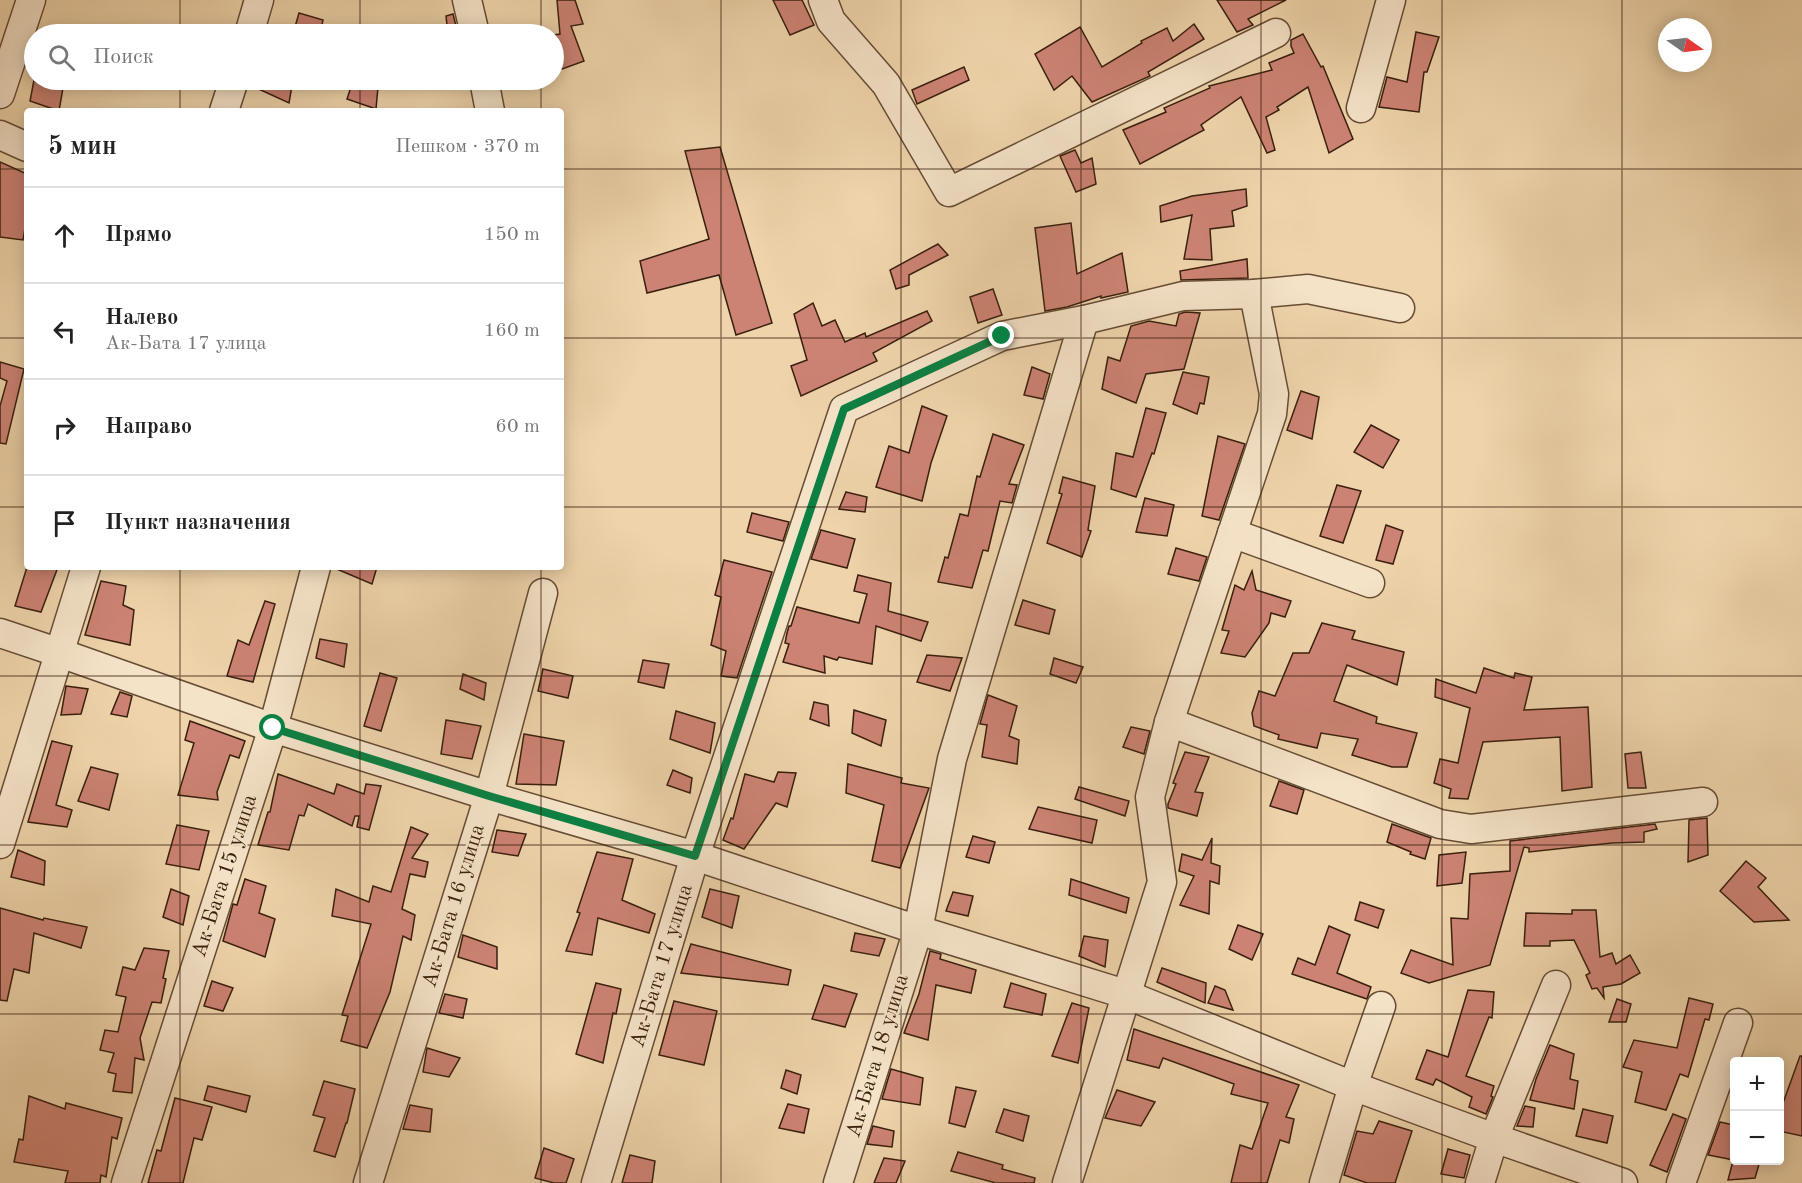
<!DOCTYPE html>
<html lang="ru">
<head>
<meta charset="utf-8">
<style>
  :root { --surface:#fff; --page:#f6f6f6; --text:#222; --muted:#767676; --line:#e0e0e0 }
  body { margin:0; font-family:"Old Standard TT",serif; background:var(--page); color:var(--text) }
  .controls { position:absolute; right:18px; bottom:18px; display:grid; overflow:hidden; border-radius:6px; box-shadow:0 3px 15px #0003 }
  .controls button { width:54px; height:54px; display:grid; place-items:center; padding:0; border:0; border-bottom:2px solid var(--line); background:var(--surface); color:var(--text); font:30px sans-serif }
  .compass { position:absolute; left:1658px; top:18px; width:54px; height:54px; border-radius:50%; background:var(--surface); box-shadow:0 3px 15px #0003; rotate:104deg }
  .stop { position:absolute; width:18px; height:18px; margin:-14px; border:4px solid #0b8043; border-radius:50%; background:#fff }
  .stop.end { background:#0b8043; border-color:#fff; box-shadow:0 2px 6px #0008 }
  .list { margin:0; padding:0; list-style:none }
  h2 { display:flex; justify-content:space-between; align-items:center; height:78px; margin:0; padding:0 24px; font-size:26px }
  h2 small { font-size:20px; font-weight:400; color:var(--muted) }
  .list li { display:grid; grid-template-columns:39px 1fr auto; gap:18px; align-items:center; box-sizing:border-box; height:96px; padding:0 24px; border-top:2px solid var(--line) }
  .list b { display:block; font-size:22px; white-space:nowrap }
  .list p { margin:0; font-size:20px; white-space:nowrap; color:var(--muted) }
  .list em { font-size:20px; font-style:normal; color:var(--muted) }
  .icon { flex:none; width:33px; height:33px; fill:none; stroke:currentColor; stroke-width:2; stroke-linecap:round; stroke-linejoin:round }
  .map { position:relative; flex:none; width:1802px; height:1183px; overflow:hidden }
  .search { position:absolute; background:var(--surface); box-shadow:0 3px 15px #0003; left:24px; top:24px; width:540px; height:66px; display:flex; align-items:center; gap:15px; box-sizing:border-box; padding:0 21px; border-radius:33px; color:var(--muted); font-size:22px }
  .panel { position:absolute; background:var(--surface); box-shadow:0 3px 15px #0003; left:24px; top:108px; width:540px; height:462px; border-radius:6px }
  .map>svg:first-child { display:block }
</style>
</head>
<body>
<div class="map">
<svg width="1802" height="1183" viewBox="0 0 1802 1183">
  <rect width="100%" height="100%" fill="#efd4ab"/>
  <filter id="stains"><feTurbulence type="fractalNoise" baseFrequency=".00333" numOctaves="4"/><feColorMatrix values="0 0 0 0 .2 0 0 0 0 .09 0 0 0 0 .02 0 0 0 .5 -.17"/></filter>
  <radialGradient id="worn" r=".72"><stop offset=".6" stop-color="#630" stop-opacity="0"/><stop offset="1" stop-color="#630" stop-opacity=".3"/></radialGradient>
  <!-- building -->
  <g fill="#cd8374" stroke="#391f0e" stroke-width="1.5">
    <path d="M557,0H575L583,24L571,26L584,61L554,72V35L560,34Z"/>
    <path d="M773,0H802L814,25L790,35Z"/>
    <path d="M1217,0H1286L1248,19L1253,25L1237,32Z"/>
    <path d="M299,13L323,20L320,34H293Z"/>
    <path d="M453,14L458,34H448L446,16Z"/>
    <path d="M1194,24L1204,39L1148,72L1150,76L1092,102L1072,76L1054,90L1035,54L1080,27L1102,67L1142,43L1141,41L1167,28L1173,41Z"/>
    <path d="M1416,32L1439,37L1427,72H1424L1419,112L1379,107L1387,77L1407,82Z"/>
    <path d="M1303,34L1321,67L1323,66L1353,139L1329,153L1308,87L1277,107L1279,110L1266,117L1275,150L1267,153L1241,97L1201,125L1204,130L1140,164L1123,130L1166,112L1164,108L1210,88L1209,86L1272,70L1269,63L1294,53L1291,46V40Z"/>
    <path d="M964,67L969,80L917,104L912,90Z"/>
    <path d="M34,80H56L64,82L59,111L30,101Z"/>
    <path d="M250,80H293L289,103L250,85Z"/>
    <path d="M353,81L378,87L376,109L347,99Z"/>
    <path d="M720,147L772,323L736,335L719,275L647,293L640,261L709,239L685,151Z"/>
    <path d="M1075,150L1081,163L1092,158L1096,184L1076,192L1060,156Z"/>
    <path d="M0,162L27,174V217L23,240L0,237Z"/>
    <path d="M1246,189L1247,206L1232,211L1234,226L1210,229L1212,260L1184,259L1192,215L1161,222L1160,206L1192,196Z"/>
    <path d="M1071,223L1077,274L1122,253L1128,292L1101,298V296L1067,307L1045,311L1035,228Z"/>
    <path d="M938,244L948,255L909,275V285L896,289L890,270Z"/>
    <path d="M1247,259L1248,278L1181,280L1180,271Z"/>
    <path d="M993,289L1002,315L978,323L970,297Z"/>
    <path d="M813,303L822,326L835,320L845,342L865,333L866,337L927,311L932,321L873,353L877,361L801,396L791,366L807,360L794,314Z"/>
    <path d="M1185,312L1200,313L1184,369L1146,374L1136,403L1102,389L1108,357L1120,361L1131,326L1149,321L1176,326L1179,314Z"/>
    <path d="M0,362L24,369L6,444L0,443V406L7,381L0,378Z"/>
    <path d="M1032,367L1050,374L1043,399L1024,395Z"/>
    <path d="M1183,372L1209,377L1204,404L1200,403L1197,414L1173,404Z"/>
    <path d="M1301,391L1319,397L1312,439L1287,430Z"/>
    <path d="M922,406L947,416L931,463L922,501L876,487L889,446L909,453Z"/>
    <path d="M1146,408L1166,413L1154,454L1152,453L1136,497L1111,489L1116,453L1133,457Z"/>
    <path d="M1371,425L1399,440L1383,468L1354,452Z"/>
    <path d="M993,434L1024,445L1009,484L1017,485L1012,503L1000,501L988,551L983,550L972,588L938,582L945,557L948,558L960,514L968,516L977,476L980,477Z"/>
    <path d="M1218,436L1245,444L1219,520L1202,516Z"/>
    <path d="M1063,477L1095,486L1088,530L1091,531L1082,557L1047,543L1062,494L1059,493Z"/>
    <path d="M1337,485L1361,491L1343,543L1320,536Z"/>
    <path d="M846,492L867,497L865,512L839,509Z"/>
    <path d="M1145,498L1174,505L1167,536L1136,532Z"/>
    <path d="M752,513L789,522L783,541L747,532Z"/>
    <path d="M1386,525L1403,531L1393,564L1376,560Z"/>
    <path d="M821,530L855,539L847,568L811,559Z"/>
    <path d="M1176,548L1207,557L1199,581L1168,574Z"/>
    <path d="M724,560L772,572L737,678L721,676L726,651L711,645L721,597L715,595Z"/>
    <path d="M27,567H58L41,612L15,606Z"/>
    <path d="M332,567H377L372,584Z"/>
    <path d="M1252,571L1256,590L1291,601L1285,617L1271,613L1269,623L1245,657L1221,653L1229,631L1222,630L1235,585L1244,590Z"/>
    <path d="M858,575L891,583L888,611L928,622L921,641L876,626L872,664L839,657L837,660L824,656L825,673L783,662L789,644L785,643L787,633L789,626H791L797,607L859,623L867,594L854,591Z"/>
    <path d="M101,581L126,586L123,605L134,610L130,645L85,635Z"/>
    <path d="M1023,600L1055,610L1049,634L1015,625Z"/>
    <path d="M265,601L275,604L253,682L227,676L238,640L249,645Z"/>
    <path d="M1322,623L1355,631L1352,639L1404,652L1397,685L1347,665L1334,701L1377,717L1376,723L1417,733L1407,767H1392L1352,755L1358,739L1321,733L1317,748L1278,739L1279,735L1254,726L1252,713L1259,691L1275,696L1293,653H1309Z"/>
    <path d="M320,639L347,644L344,667L316,658Z"/>
    <path d="M927,655L962,658L950,691L917,682Z"/>
    <path d="M1054,658L1083,667L1076,683L1050,674Z"/>
    <path d="M643,660L669,664L664,688L638,682Z"/>
    <path d="M1484,668L1514,678L1515,673L1532,677L1524,710L1588,707L1592,787L1562,791L1560,737L1483,742L1468,799L1449,798L1451,789L1434,783L1440,759L1458,763L1470,708L1435,697L1436,679L1476,693Z"/>
    <path d="M543,669L573,676L568,698L538,691Z"/>
    <path d="M380,673L397,678L381,731L364,726Z"/>
    <path d="M463,674L486,683L484,700L460,689Z"/>
    <path d="M66,686L88,689L81,714L61,715Z"/>
    <path d="M120,692L132,696L127,717L111,714Z"/>
    <path d="M988,695L1017,706L1009,736L1019,740L1017,764L982,757L987,725L980,724Z"/>
    <path d="M814,702L828,705L829,726L810,719Z"/>
    <path d="M854,710L886,720L881,746L852,733Z"/>
    <path d="M676,711L715,723L710,753L670,739Z"/>
    <path d="M446,720L481,726L472,759L441,754Z"/>
    <path d="M190,721L245,741L239,758L230,755L217,792L218,800L178,795L194,743L185,740Z"/>
    <path d="M1131,727L1150,731L1144,754L1123,747Z"/>
    <path d="M524,734L564,741L556,785L516,784Z"/>
    <path d="M52,741L72,746L56,805L72,810L67,827L28,822Z"/>
    <path d="M1185,752L1209,757L1195,792L1203,793L1197,816L1168,808V804L1176,784L1173,783Z"/>
    <path d="M1641,752L1646,788H1628L1625,754Z"/>
    <path d="M848,764L902,778L901,783L929,788L900,868L872,861L884,805L846,793Z"/>
    <path d="M91,767L118,774L109,810L78,801Z"/>
    <path d="M673,770L692,778L690,793L667,785Z"/>
    <path d="M778,772L796,773L787,807L776,803L744,849L723,840L731,818L733,819L745,774L774,782Z"/>
    <path d="M278,774L334,794L337,784L364,794L366,784L381,786L369,830L357,827L359,816H355L352,826L308,804L304,816L299,815L289,850L258,845L268,812H270Z"/>
    <path d="M1279,781L1304,790L1297,814L1270,806Z"/>
    <path d="M1079,787L1129,801L1125,816L1075,799Z"/>
    <path d="M1038,807L1097,820L1092,843L1029,829Z"/>
    <path d="M1707,818L1708,855L1688,862L1689,820Z"/>
    <path d="M1392,824L1431,838L1425,859L1410,854L1411,852L1387,842Z"/>
    <path d="M1655,824L1657,829L1644,832V842L1612,843L1529,852V848L1524,847L1490,965L1429,983L1401,973L1411,950L1453,965L1451,918L1468,919L1470,874L1510,871V841Z"/>
    <path d="M177,825L209,831L199,870L166,864Z"/>
    <path d="M411,827L428,834L412,858L428,862L425,877L410,874L402,909L415,915L411,940L403,936L390,992L367,1048L341,1041L348,1016L342,1015L371,924L332,916L336,889L369,902L373,886L391,892Z"/>
    <path d="M497,830L526,834L518,856L492,852Z"/>
    <path d="M973,836L995,842L989,863L966,857Z"/>
    <path d="M1212,838L1211,863L1220,866L1219,884L1210,881L1209,914L1180,905L1194,876L1179,871L1182,854L1202,860Z"/>
    <path d="M18,850L45,861L44,885L11,877Z"/>
    <path d="M597,852L633,859L622,900L655,914L649,933L598,918L592,955L566,951L580,913L577,912Z"/>
    <path d="M1466,852L1462,883L1437,886L1439,855Z"/>
    <path d="M1746,861L1766,878L1758,887L1789,920L1754,922L1720,891Z"/>
    <path d="M245,879L266,886L259,913L275,919L265,957L223,941L233,904L237,905Z"/>
    <path d="M1071,879L1129,898L1126,913L1069,895Z"/>
    <path d="M171,889L189,896L183,925L163,917Z"/>
    <path d="M710,889L739,896L732,928L702,917Z"/>
    <path d="M953,892L973,896L968,916L946,911Z"/>
    <path d="M1360,902L1384,910L1378,928L1355,920Z"/>
    <path d="M0,908L43,920L44,918L87,927L81,948L34,933L29,973L14,969L7,1001L0,1000Z"/>
    <path d="M1572,910H1596L1600,957L1612,953L1616,964L1630,955L1640,973L1621,984L1603,987L1604,998L1597,988L1592,989L1586,975L1590,973L1574,940L1550,941V946H1524L1526,913L1572,914Z"/>
    <path d="M1238,925L1263,934L1252,960L1229,949Z"/>
    <path d="M1329,926L1350,935L1337,973L1371,987L1367,999L1292,974L1298,958L1315,965Z"/>
    <path d="M855,933L885,939L879,956L851,951Z"/>
    <path d="M463,935L497,947V969L458,957Z"/>
    <path d="M1084,936L1108,940L1105,967L1079,956Z"/>
    <path d="M691,944L791,970L788,985L681,973Z"/>
    <path d="M144,948L169,951L163,978L166,979L161,1003L152,1002L140,1038L144,1060L135,1058L132,1093L113,1091L116,1074L108,1072L114,1053L100,1050L105,1030L118,1032L126,997L116,995L123,967L135,970Z"/>
    <path d="M930,951L941,954L940,959L976,970L971,993L936,985L928,1040L904,1033L919,994Z"/>
    <path d="M1162,968L1206,983L1205,1003L1157,982Z"/>
    <path d="M212,981L233,988L223,1011L204,1006Z"/>
    <path d="M596,983L621,989L616,1014L613,1013L603,1063L576,1054Z"/>
    <path d="M1011,983L1046,994L1042,1015L1004,1007Z"/>
    <path d="M824,985L857,994L845,1027L812,1019Z"/>
    <path d="M1215,986L1225,990L1233,1010L1208,1003Z"/>
    <path d="M1468,990L1494,992L1492,1018L1489,1017L1466,1076L1494,1086L1491,1096L1493,1097L1486,1114L1469,1107L1472,1097L1436,1079L1433,1085L1416,1079L1427,1050L1448,1057Z"/>
    <path d="M445,994L467,999L463,1018L439,1013Z"/>
    <path d="M1689,998L1713,1004L1709,1020L1705,1019L1688,1077L1680,1074L1666,1110L1635,1102L1642,1072L1623,1067L1634,1040L1677,1048Z"/>
    <path d="M1617,999L1631,1004L1626,1022H1609Z"/>
    <path d="M674,1001L717,1011L704,1065L659,1055Z"/>
    <path d="M1072,1003L1089,1008L1078,1063L1052,1056Z"/>
    <path d="M1134,1029L1299,1085L1286,1117L1294,1119L1289,1143L1280,1140L1267,1183H1231L1240,1145L1252,1149L1268,1103L1231,1094L1234,1084L1163,1058L1159,1068L1127,1060Z"/>
    <path d="M1550,1045L1574,1054L1570,1079L1578,1081L1574,1109L1530,1100L1536,1079Z"/>
    <path d="M427,1048L460,1058L449,1077L423,1072Z"/>
    <path d="M1800,1056H1802V1136L1779,1131V1102L1783,1103Z"/>
    <path d="M891,1069L923,1078L920,1105L882,1099Z"/>
    <path d="M786,1070L801,1075L797,1094L781,1088Z"/>
    <path d="M324,1081L355,1089L347,1123H346L335,1157L314,1151L325,1118L313,1115Z"/>
    <path d="M208,1086L250,1096L246,1112L204,1100Z"/>
    <path d="M956,1087L976,1091L965,1127L949,1123Z"/>
    <path d="M1117,1090L1155,1102L1141,1126L1105,1118Z"/>
    <path d="M29,1096L65,1109L66,1103L122,1118L117,1139L112,1137L106,1177L101,1175L100,1183H65L68,1171L14,1162L19,1139L23,1140Z"/>
    <path d="M175,1098L212,1107L202,1140L194,1138L183,1183H148L157,1150L161,1151Z"/>
    <path d="M788,1104L809,1109L804,1133L779,1128Z"/>
    <path d="M410,1105L432,1109L430,1132L403,1129Z"/>
    <path d="M1525,1106L1535,1108L1533,1127L1517,1126Z"/>
    <path d="M1004,1109L1029,1116L1023,1141L996,1132Z"/>
    <path d="M1583,1109L1613,1116L1607,1143L1576,1136Z"/>
    <path d="M1673,1114L1686,1119L1667,1172L1650,1165Z"/>
    <path d="M1379,1121L1412,1131L1395,1183H1367L1344,1175L1357,1131L1373,1134Z"/>
    <path d="M1720,1122L1734,1125V1160L1708,1155Z"/>
    <path d="M873,1126L894,1131L892,1147L867,1144Z"/>
    <path d="M544,1148L574,1159L566,1183H554L535,1178Z"/>
    <path d="M1448,1149L1470,1155L1464,1178L1441,1174Z"/>
    <path d="M958,1152L1003,1165L1002,1169L1035,1178L1034,1183H996L951,1171Z"/>
    <path d="M630,1155L655,1161L652,1183H622Z"/>
    <path d="M884,1158L905,1161L896,1183H874Z"/>
    <path d="M1733,1161H1760L1755,1178L1728,1180Z"/>
  </g>
  <g fill="none" stroke-linecap="round" stroke-linejoin="round">
    <defs>
      <g id="minor">
        <path d="M467,0L475,34"/>
        <path d="M823,0L831,21L886,84L949,192L1276,33"/>
        <path d="M249,34L259,0"/>
        <path d="M484,80L490,111"/>
        <path d="M0,94L31,0"/>
        <path d="M1361,108L1391,0"/>
        <path d="M224,111L234,80"/>
        <path d="M0,135L27,147"/>
        <path d="M1232,533L1370,583"/>
        <path d="M0,633L60,653L273,728L489,796L695,856L918,930L1125,994L1353,1086L1494,1138L1623,1183"/>
        <path d="M1169,722L1440,824L1471,829L1703,802"/>
        <path d="M0,844L86,567"/>
        <path d="M126,1183L273,728L316,567"/>
        <path d="M368,1183L489,796L543,593"/>
        <path d="M596,1183L695,856L844,409L1002,336L1084,320L1183,296L1254,294L1308,289L1400,308"/>
        <path d="M838,1183L918,930L952,759L1084,320"/>
        <path d="M1067,1183L1162,882L1150,797L1169,722L1272,414L1274,394L1254,294"/>
        <path d="M1324,1183L1353,1086L1381,1006"/>
        <path d="M1480,1183L1494,1138L1556,985"/>
        <path d="M1681,1183L1738,1023"/>
      </g>
    </defs>
    <!-- minor casing -->
    <use href="#minor" stroke="#664c35" stroke-width="31"/>
    <!-- minor -->
    <use href="#minor" stroke="#f5e3c8" stroke-width="28"/>
  </g>
  <g fill="none" stroke-linecap="round" stroke-linejoin="round">
    <!-- route -->
    <path stroke="#0b8043" stroke-width="8" d="M273,728L489,796L695,856L844,409L1002,336"/>
  </g>
  <!-- grid -->
  <path fill="none" stroke="#391f0e" stroke-width="1.5" stroke-opacity="0.55" d="M180,0V34M360,0V34M541,0V34M721,0V1183M901,0V1183M1081,0V1183M1261,0V1183M1442,0V1183M1622,0V1183M180,80V111M360,80V111M541,80V111M0,169H27M561,169H1802M0,338H27M561,338H1802M0,507H27M561,507H1802M180,567V1183M360,567V1183M541,567V1183M0,676H1802M0,845H1802M0,1014H1802"/>
  <g text-anchor="middle" dominant-baseline="central" stroke-width="4.5" stroke-linejoin="round" paint-order="stroke">
    <!-- street labels -->
    <g font-size="21" fill="#391f0e" stroke="#f5e3c8">
      <text transform="translate(225 876) rotate(-72)">Ак-Бата 15 улица</text>
      <text transform="translate(454 906) rotate(-73)">Ак-Бата 16 улица</text>
      <text transform="translate(662 966) rotate(-73)">Ак-Бата 17 улица</text>
      <text transform="translate(878 1056) rotate(-73)">Ак-Бата 18 улица</text>
    </g>
  </g>
  <rect width="100%" height="100%" filter="url(#stains)"/>
  <rect width="100%" height="100%" fill="url(#worn)"/>
</svg>
<div class="controls">
<button>+</button>
<button>−</button>
</div>
<svg class="compass" viewBox="-18 -18 36 36"><path d="M0-13l5 13h-10z" fill="#e53935"/><path d="M0 13l5-13h-10z" fill="#767676"/></svg>
<div class="stop" style="left:273px;top:728px"></div>
<div class="stop end" style="left:1002px;top:336px"></div>
<div class="search"><svg class="icon" aria-label="search" viewBox="0 0 24 24"><circle cx="10" cy="10" r="6"/><path d="M15 15l6 6"/></svg>Поиск</div>
<section class="panel">
<h2>5 мин<small>Пешком · 370 m</small></h2>
<ul class="list">
<li><svg class="icon" aria-label="ahead" viewBox="0 0 24 24"><path d="M12 20V5M6 11l6-6 6 6"/></svg><div><b>Прямо</b></div><em>150 m</em></li>
<li><svg class="icon" aria-label="left" viewBox="0 0 24 24"><path d="M17 20v-9H6M10 6l-5 5 5 5"/></svg><div><b>Налево</b><p>Ак-Бата 17 улица</p></div><em>160 m</em></li>
<li><svg class="icon" aria-label="right" viewBox="0 0 24 24"><path d="M7 20v-9h11M14 6l5 5-5 5"/></svg><div><b>Направо</b></div><em>60 m</em></li>
<li><svg class="icon" aria-label="arrive" viewBox="0 0 24 24"><path d="M6 21V4h12l-3 4 3 4H6"/></svg><div><b>Пункт назначения</b></div></li>
</ul>
</section>
</div>
</body>
</html>
